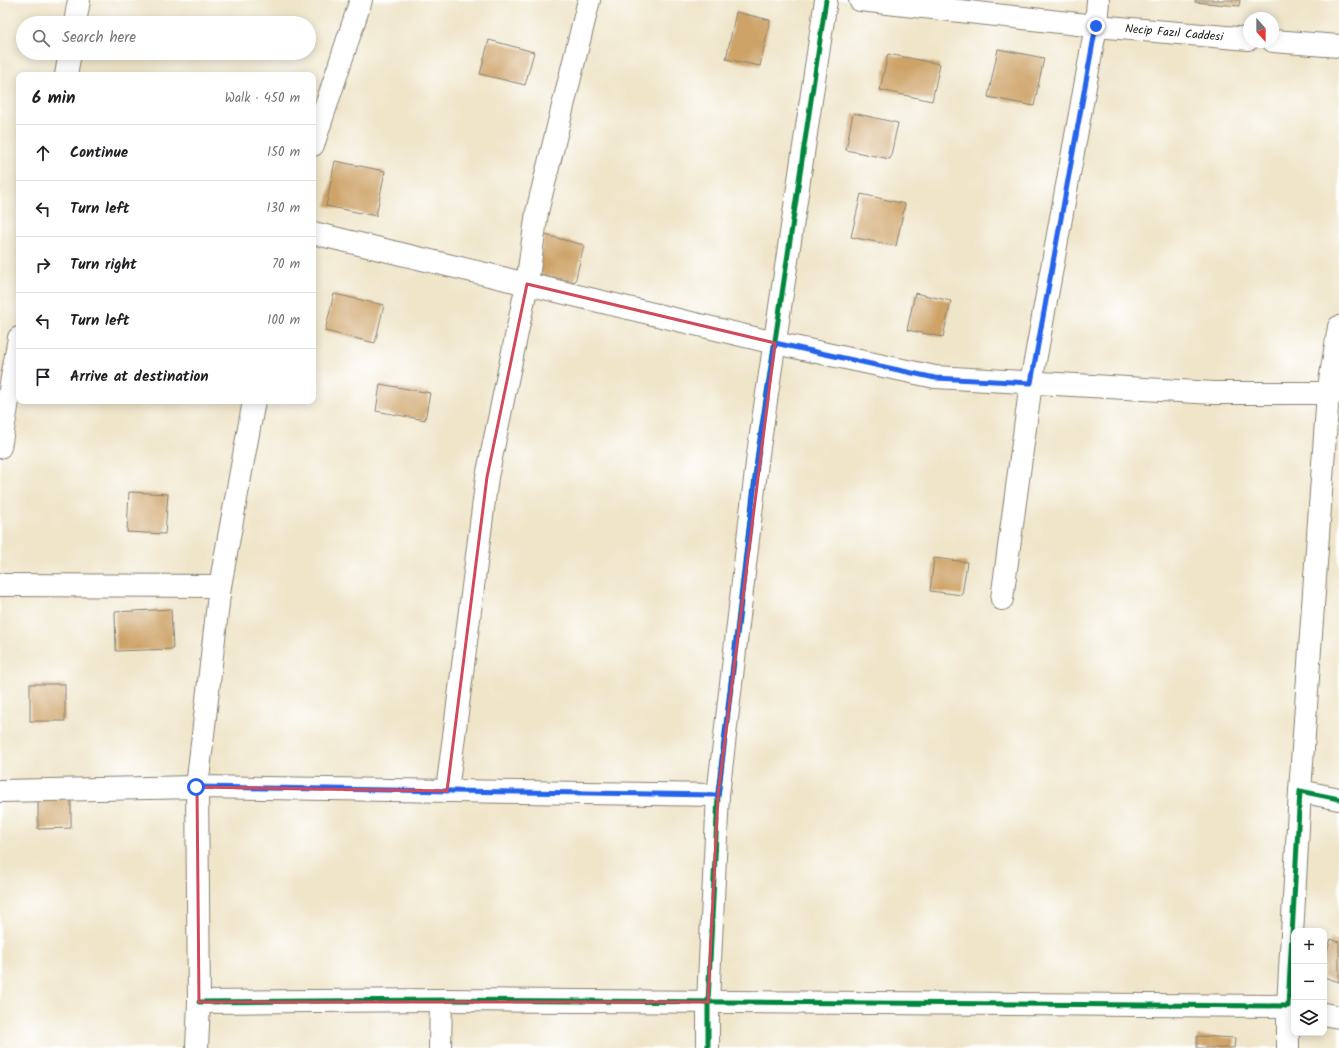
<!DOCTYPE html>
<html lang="en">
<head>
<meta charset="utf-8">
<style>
  :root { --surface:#fff; --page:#f2f2f2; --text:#202124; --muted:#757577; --line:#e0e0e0 }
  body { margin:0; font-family:Kalam,sans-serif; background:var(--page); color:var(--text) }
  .controls { position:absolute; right:12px; bottom:12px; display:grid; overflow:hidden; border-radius:8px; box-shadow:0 2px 10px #0003 }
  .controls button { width:36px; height:36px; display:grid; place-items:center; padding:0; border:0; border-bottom:1px solid var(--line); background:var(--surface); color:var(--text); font:20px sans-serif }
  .compass { position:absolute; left:1243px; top:12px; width:36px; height:36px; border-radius:50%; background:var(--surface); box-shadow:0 2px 10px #0003; rotate:159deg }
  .stop { position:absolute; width:12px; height:12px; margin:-9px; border:3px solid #2563eb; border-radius:50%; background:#fff }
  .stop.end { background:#2563eb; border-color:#fff; box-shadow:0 1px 4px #0008 }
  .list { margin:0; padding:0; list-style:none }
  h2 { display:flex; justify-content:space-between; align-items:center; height:52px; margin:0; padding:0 16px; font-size:17px }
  h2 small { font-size:13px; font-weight:400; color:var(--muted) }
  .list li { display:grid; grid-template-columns:26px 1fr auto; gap:12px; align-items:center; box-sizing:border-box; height:56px; padding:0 16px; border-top:1px solid var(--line) }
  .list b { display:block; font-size:15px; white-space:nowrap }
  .list em { font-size:13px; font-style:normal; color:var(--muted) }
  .icon { flex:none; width:22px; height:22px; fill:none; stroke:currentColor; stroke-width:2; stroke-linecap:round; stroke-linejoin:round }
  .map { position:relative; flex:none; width:1339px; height:1048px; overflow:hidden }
  .search { position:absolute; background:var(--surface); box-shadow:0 2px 10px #0003; left:16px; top:16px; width:300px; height:44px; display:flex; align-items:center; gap:10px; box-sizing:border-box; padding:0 14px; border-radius:22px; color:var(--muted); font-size:15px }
  .panel { position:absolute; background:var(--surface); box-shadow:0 2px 10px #0003; left:16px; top:72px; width:300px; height:332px; border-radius:8px }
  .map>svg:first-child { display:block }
</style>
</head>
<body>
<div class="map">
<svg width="1339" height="1048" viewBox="0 0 1339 1048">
  <rect width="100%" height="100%" fill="#fff"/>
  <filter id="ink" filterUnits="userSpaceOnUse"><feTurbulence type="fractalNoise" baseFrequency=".025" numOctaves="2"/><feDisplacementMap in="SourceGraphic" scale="8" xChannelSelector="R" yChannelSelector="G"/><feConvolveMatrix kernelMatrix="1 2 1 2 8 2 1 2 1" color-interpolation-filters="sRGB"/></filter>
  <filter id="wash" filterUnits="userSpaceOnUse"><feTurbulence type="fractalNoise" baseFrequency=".012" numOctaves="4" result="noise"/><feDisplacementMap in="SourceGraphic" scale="16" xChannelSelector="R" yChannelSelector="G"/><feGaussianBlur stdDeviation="0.9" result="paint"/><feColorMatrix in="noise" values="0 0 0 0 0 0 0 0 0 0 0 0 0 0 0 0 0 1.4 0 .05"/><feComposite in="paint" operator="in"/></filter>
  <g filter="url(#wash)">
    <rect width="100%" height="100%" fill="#efe5c9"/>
    <g id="blocks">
      <!-- building -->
      <g fill="#cea368">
        <path d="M1195,0H1240L1239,6L1195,2Z"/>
        <path d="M736,12L770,20L760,66L726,59Z"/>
        <path d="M489,40L534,52L525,85L480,74Z"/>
        <path d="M998,49L1044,58L1034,106L988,97Z"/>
        <path d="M888,54L940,64L932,101L880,90Z"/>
        <path d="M853,113L898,123L890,159L846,150Z"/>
        <path d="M335,161L385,171L376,216L326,206Z"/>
        <path d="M861,194L905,204L896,246L851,237Z"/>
        <path d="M545,235L584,245L575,282L536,273Z"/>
        <path d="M915,293L951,301L943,337L907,330Z"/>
        <path d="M334,294L384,305L375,343L325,331Z"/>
        <path d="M380,384L430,393L425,420L376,411Z"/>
        <path d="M129,492L168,494L165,534L127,532Z"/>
        <path d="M934,558L967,562L962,595L930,591Z"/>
        <path d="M171,609L173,649L116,651L115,612Z"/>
        <rect x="30" y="684" width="35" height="37"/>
        <path d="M38,797H71V828L38,829Z"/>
        <path d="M1331,939L1339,942V982L1324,977V961Z"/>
        <path d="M1197,1036L1235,1038L1234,1048H1197Z"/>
      </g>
    </g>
  </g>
  <g filter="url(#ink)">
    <use href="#blocks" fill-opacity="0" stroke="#868072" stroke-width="1"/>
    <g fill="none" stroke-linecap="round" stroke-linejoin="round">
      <defs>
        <g id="minor">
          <path d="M860,0L1096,26L1249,39"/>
          <path d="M75,23L79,0"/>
          <path d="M1273,41L1339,46"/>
          <path d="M66,75L70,53"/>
          <path d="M313,145L361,0"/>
          <path d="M313,233L775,343L935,377L1214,393H1339"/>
          <path d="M0,447L19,338"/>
          <path d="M0,585L220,586"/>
          <path d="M1002,599L1031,383L1096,26L1098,0"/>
          <path d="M0,791L197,787L718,795"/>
          <path d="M447,791L487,477L527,284L537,212L589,0"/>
          <path d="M1300,791L1328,393L1339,327"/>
          <path d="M199,1002L441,1000L1288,1006L1300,791L1339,799"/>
          <path d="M1324,1014L1339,1017"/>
          <path d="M197,1048L199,1002L197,787L220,586L254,401"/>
          <path d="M440,1048L441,1000"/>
          <path d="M708,1048V1002L718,795L758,454L826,0"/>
          <path d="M1288,1048V1006L1294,1008"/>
        </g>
      </defs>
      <!-- minor casing -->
      <use href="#minor" stroke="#868072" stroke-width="24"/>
      <!-- minor -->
      <use href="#minor" stroke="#fff" stroke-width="22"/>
      <defs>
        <g id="cycleway">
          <path d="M199,1002L441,1000L1288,1006L1300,791L1339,799"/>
          <path d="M708,1048V1002L718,795L758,454L826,0"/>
        </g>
      </defs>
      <!-- cycleway casing -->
      <use href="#cycleway" stroke="#fff" stroke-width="8"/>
      <!-- cycleway -->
      <use href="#cycleway" stroke="#00873e" stroke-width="5"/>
    </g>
  </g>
  <g fill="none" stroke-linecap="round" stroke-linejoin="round" filter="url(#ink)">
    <!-- route -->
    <path stroke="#2563eb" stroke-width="5" d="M196,787L718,795L758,454L775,343L935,378L1031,383L1096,26"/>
  </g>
  <!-- marked area -->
  <path fill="none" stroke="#d1495b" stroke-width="3" stroke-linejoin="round" d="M527,284L775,343L718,795L708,1002H199L197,787L447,791L487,477Z"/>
  <g text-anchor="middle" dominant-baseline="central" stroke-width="3" stroke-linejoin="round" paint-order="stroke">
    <!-- street labels -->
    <g font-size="12" fill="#1c1c1c" stroke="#fff">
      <text transform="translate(1174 33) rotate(5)">Necip Fazıl Caddesi</text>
    </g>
  </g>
</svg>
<div class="controls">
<button>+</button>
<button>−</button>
<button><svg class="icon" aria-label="layers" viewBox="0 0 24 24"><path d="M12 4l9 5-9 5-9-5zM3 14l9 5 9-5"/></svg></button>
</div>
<svg class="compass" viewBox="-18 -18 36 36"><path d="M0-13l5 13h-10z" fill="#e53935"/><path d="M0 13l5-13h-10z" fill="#757577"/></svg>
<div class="stop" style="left:196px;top:787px"></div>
<div class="stop end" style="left:1096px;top:26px"></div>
<div class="search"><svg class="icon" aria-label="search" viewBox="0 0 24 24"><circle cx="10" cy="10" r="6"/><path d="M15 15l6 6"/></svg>Search here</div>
<section class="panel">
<h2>6 min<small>Walk · 450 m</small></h2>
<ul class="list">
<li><svg class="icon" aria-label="ahead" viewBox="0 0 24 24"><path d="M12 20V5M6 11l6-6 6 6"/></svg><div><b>Continue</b></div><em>150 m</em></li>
<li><svg class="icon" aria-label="left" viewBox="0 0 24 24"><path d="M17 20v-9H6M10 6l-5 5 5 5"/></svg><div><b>Turn left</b></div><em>130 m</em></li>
<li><svg class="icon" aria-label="right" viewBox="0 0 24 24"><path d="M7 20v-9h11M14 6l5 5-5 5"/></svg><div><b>Turn right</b></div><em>70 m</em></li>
<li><svg class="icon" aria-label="left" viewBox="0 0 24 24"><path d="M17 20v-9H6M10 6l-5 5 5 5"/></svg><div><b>Turn left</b></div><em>100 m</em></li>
<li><svg class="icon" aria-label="arrive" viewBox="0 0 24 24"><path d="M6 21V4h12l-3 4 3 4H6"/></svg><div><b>Arrive at destination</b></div></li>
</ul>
</section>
</div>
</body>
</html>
